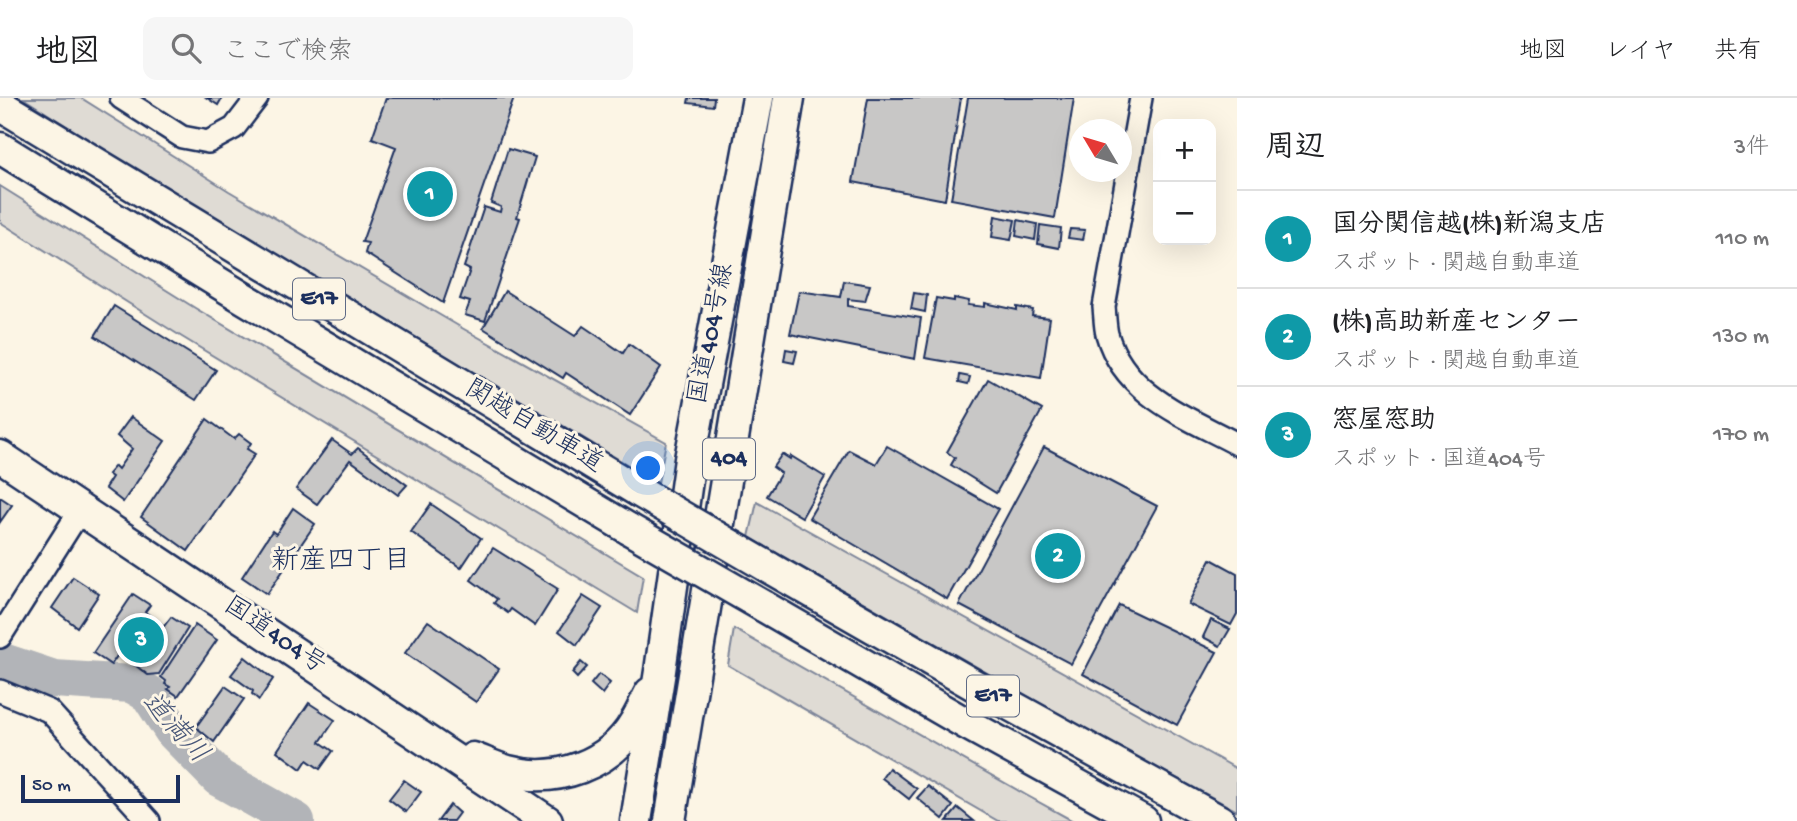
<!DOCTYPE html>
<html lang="ja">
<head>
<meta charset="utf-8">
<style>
  :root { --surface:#fff; --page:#f6f6f6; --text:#202124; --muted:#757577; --line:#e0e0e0; --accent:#ea580c }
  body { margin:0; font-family:"Gochi Hand","Klee One",sans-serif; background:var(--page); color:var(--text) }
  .controls { position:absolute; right:21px; top:21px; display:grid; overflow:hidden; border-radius:14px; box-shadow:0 7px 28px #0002 }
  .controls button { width:63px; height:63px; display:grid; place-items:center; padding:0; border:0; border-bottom:2px solid var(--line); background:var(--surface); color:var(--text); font:35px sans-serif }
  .compass { position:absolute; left:1069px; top:21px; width:63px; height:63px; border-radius:50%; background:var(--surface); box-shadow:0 7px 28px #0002; rotate:308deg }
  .scale { position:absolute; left:21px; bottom:18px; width:159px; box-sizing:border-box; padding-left:7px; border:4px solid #1b2f5e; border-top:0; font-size:19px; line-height:24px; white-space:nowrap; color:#1b2f5e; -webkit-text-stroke:5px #fcf5e5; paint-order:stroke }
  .you { position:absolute; left:649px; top:371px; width:24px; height:24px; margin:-18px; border:5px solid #fff; border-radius:50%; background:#1a73e8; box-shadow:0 0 0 10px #1a73e833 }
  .badge { display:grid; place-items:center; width:46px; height:46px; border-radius:50%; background:var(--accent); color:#fff; font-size:23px; font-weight:700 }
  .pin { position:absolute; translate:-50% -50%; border:4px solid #fff; box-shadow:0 2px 7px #0006 }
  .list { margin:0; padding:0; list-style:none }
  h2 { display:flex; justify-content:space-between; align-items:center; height:91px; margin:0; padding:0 28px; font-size:30px }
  h2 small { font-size:23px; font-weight:400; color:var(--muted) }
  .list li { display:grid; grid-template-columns:46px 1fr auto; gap:21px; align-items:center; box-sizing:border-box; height:98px; padding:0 28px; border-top:2px solid var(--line) }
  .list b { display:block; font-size:26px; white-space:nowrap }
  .list p { margin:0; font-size:23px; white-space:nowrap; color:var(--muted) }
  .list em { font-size:23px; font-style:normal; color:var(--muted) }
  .icon { flex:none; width:38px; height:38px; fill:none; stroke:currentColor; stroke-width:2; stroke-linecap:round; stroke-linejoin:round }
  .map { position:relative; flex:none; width:1237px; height:723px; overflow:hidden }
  header { display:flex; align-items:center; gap:42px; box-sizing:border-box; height:98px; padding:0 35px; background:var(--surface); border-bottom:2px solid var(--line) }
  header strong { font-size:33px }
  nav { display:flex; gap:38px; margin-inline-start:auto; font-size:24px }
  .search { width:490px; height:63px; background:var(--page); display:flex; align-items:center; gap:18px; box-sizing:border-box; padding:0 24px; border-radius:14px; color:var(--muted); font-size:26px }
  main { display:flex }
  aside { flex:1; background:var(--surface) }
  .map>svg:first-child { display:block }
</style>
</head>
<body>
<header>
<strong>地図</strong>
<div class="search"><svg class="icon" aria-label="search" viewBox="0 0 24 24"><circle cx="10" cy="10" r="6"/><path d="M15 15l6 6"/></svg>ここで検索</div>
<nav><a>地図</a><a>レイヤ</a><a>共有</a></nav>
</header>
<main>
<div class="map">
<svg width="1237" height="723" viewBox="0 0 1237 723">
  <rect width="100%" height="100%" fill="#fcf5e5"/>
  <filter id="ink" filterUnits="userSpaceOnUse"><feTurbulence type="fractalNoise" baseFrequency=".0143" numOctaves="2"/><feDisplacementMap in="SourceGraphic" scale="14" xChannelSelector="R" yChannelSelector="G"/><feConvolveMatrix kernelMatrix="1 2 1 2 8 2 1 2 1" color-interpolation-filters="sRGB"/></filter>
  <g filter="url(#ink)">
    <!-- green -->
    <g fill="#dfdbd4" stroke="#7d8599" stroke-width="2">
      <path d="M23,0H81L229,93L462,230L666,344L658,385L104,52Z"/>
      <path d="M0,88L195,210L643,478L637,515L182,239L0,124Z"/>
      <path d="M757,404L1237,671V713L1073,624L749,439Z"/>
      <path d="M734,531L1026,697L1073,723H998L728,567Z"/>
    </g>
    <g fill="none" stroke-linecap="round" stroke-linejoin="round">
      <!-- river -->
      <path stroke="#b2b4b8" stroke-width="38" d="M0,563L54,581L132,586L149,596L173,633L219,680L296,723"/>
    </g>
    <!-- building -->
    <g fill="#c8c7c6" stroke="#1b2f5e" stroke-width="2">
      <path d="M207,0H222L218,7Z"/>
      <path d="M386,0H514L443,205L365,155L368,145L362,144L396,49L372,40Z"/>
      <path d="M689,0H714L713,8L688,5Z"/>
      <path d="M868,0H961L945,102L853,84Z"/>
      <path d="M968,0H1074L1055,120L951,101Z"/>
      <path d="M508,51L535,59L517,119L520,120L485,223L465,217L470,204L460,201L470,172L464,169L484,109L500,114L501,109L491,105Z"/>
      <path d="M995,118L1015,122L1011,142L992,139Z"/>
      <path d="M1018,122L1037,126L1035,142L1016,138Z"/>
      <path d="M1040,127L1061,130L1059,150L1038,146Z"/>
      <path d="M1070,131L1085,132L1083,142L1068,140Z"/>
      <path d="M844,183L870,187L865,203L848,201V208L921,220L915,261L790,236L799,193L841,199Z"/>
      <path d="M505,193L575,238L583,228L623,255L629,246L661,269L630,317L566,275L563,280L483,230Z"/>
      <path d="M914,195L927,197L925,214L911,211Z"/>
      <path d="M936,200L954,203V200L969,203L968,207L985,209V205L1017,212V209L1033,212L1032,218L1050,220L1041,280L925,260Z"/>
      <path d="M114,208L216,272L196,302L95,238Z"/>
      <path d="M786,251L797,253L794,265L784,263Z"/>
      <path d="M960,277L970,279L968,286L959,284Z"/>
      <path d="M988,281L1042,312L996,395L951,367L955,360L947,354Z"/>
      <path d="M131,319L165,343L123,404L105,390L112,379L108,376L115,368L118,371L132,351L117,338Z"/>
      <path d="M207,321L234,341L239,336L251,345L247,351L255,356L188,453L141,419Z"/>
      <path d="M332,342L352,356L358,350L407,387L398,397L350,362L317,406L296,391Z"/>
      <path d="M887,348L998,411L947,501L809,420L849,352L876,366Z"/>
      <path d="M1044,349L1157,408L1071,566L959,507Z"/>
      <path d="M782,356L790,361L791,358L825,379L802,419L767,398L781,375L773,369Z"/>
      <path d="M0,399L12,407L0,424Z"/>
      <path d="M431,406L481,440L461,470L411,434Z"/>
      <path d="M293,410L315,426L267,496L242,479L272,433L276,436Z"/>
      <path d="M493,450L558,491L535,528L511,511L508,515L494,505L497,501L471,482Z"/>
      <path d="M1211,461L1237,475V516L1231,527L1188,506Z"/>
      <path d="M73,479L99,496L77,529L52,510Z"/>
      <path d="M133,496L150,507L145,514L164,528L171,519L188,530L159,576L148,577L119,555L111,567L93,555Z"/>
      <path d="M583,498L602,510L577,547L559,533Z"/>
      <path d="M1119,507L1217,554L1177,627L1083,576Z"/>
      <path d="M1211,522L1230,531L1220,548L1203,539Z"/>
      <path d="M428,523L499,571L476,604L405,555Z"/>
      <path d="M195,527L217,542L178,598L168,591L170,589L165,586L166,583L161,579Z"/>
      <path d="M245,559L273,581L259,602L252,596L253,593L231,577Z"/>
      <path d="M581,564L587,569L577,580L572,575Z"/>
      <path d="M599,576L610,585L602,596L591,586Z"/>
      <path d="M225,588L244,601L214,644L196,629Z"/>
      <path d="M309,605L335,622L320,644L333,653L320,671L307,662L301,671L277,653Z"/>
      <path d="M889,670L917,691L909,701L882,680Z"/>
      <path d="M404,682L421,694L406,714L389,701Z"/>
      <path d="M928,688L953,708L943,721L917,700Z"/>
      <path d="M450,707L459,715L453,723H438Z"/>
      <path d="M958,710L974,723H947Z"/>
    </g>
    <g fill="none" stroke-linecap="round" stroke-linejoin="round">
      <defs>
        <g id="minor">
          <path d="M121,0L182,39L208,44L234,30L257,0"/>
          <path d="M1141,0L1104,209C1105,218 1105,228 1107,236C1124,297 1187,319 1237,346"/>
          <path d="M0,539L81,411"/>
          <path d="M0,593L49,613L149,723"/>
        </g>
        <g id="highway">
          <path d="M0,7L638,393"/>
          <path d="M0,50L237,196L629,431"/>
          <path d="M0,358L547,723"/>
          <path d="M768,469L981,591L1220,723"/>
          <path d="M763,508L965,625L1143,723"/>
          <path d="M473,660C484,664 496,670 508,673C556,686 610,667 635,624C641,615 645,604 650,595"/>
          <path d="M636,723L660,573L690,361L758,0"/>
          <path d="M670,723L789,0"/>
        </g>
      </defs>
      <!-- minor casing -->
      <use href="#minor" stroke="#1b2f5e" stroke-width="26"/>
      <!-- highway casing -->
      <use href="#highway" stroke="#1b2f5e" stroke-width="35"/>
      <!-- minor -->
      <use href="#minor" stroke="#fcf5e5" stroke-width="21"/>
      <!-- highway -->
      <use href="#highway" stroke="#fcf5e5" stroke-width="30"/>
      <defs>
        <g id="highway-bridge">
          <path d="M638,393L768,469"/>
          <path d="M629,431L763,508"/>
        </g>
      </defs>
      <!-- highway-bridge casing -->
      <use href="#highway-bridge" stroke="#1b2f5e" stroke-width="35" stroke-linecap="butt"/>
      <!-- highway-bridge -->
      <use href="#highway-bridge" stroke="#fcf5e5" stroke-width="30"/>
    </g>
  </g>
  <g text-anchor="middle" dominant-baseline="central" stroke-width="6" stroke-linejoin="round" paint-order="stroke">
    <!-- shield labels -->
    <g fill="#fcf5e5" stroke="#5e6a86" stroke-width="2">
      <rect x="293" y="180.5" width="52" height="41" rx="5"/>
      <rect x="703" y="340.5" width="52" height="41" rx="5"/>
      <rect x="967" y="577.5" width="52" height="41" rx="5"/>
    </g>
    <g font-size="24" font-weight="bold" fill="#1b2f5e">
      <text x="319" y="201">E17</text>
      <text x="729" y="361">404</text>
      <text x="993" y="598">E17</text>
    </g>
    <!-- street labels -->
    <g font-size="26" fill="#1b2f5e" stroke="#fcf5e5">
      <text transform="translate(713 236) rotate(-79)">国道404号線</text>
      <text transform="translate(533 330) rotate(31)">関越自動車道</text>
      <text transform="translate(274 539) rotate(34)">国道404号</text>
    </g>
    <!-- neighbourhood labels -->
    <g font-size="28" fill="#1b2f5e" stroke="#fcf5e5">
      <text x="341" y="464">新産四丁目</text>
    </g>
    <!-- water labels -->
    <g font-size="28" font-style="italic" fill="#485779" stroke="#fcf5e5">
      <text transform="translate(174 631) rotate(48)">道満川</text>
    </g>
  </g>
</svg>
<div class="controls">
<button>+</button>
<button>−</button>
</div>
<svg class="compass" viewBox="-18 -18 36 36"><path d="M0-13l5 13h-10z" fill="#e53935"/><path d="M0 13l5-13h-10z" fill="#757577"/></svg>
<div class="scale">50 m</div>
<div class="you"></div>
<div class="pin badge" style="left:430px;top:96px;background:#0f9aa8">1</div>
<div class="pin badge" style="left:1058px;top:458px;background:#0f9aa8">2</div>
<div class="pin badge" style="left:141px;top:542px;background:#0f9aa8">3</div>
</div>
<aside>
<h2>周辺<small>3件</small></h2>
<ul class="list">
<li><span class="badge" style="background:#0f9aa8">1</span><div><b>国分関信越(株)新潟支店</b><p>スポット · 関越自動車道</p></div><em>110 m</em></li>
<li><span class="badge" style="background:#0f9aa8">2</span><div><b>(株)高助新産センター</b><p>スポット · 関越自動車道</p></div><em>130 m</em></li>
<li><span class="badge" style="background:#0f9aa8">3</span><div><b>窓屋窓助</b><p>スポット · 国道404号</p></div><em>170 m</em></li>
</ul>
</aside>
</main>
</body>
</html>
